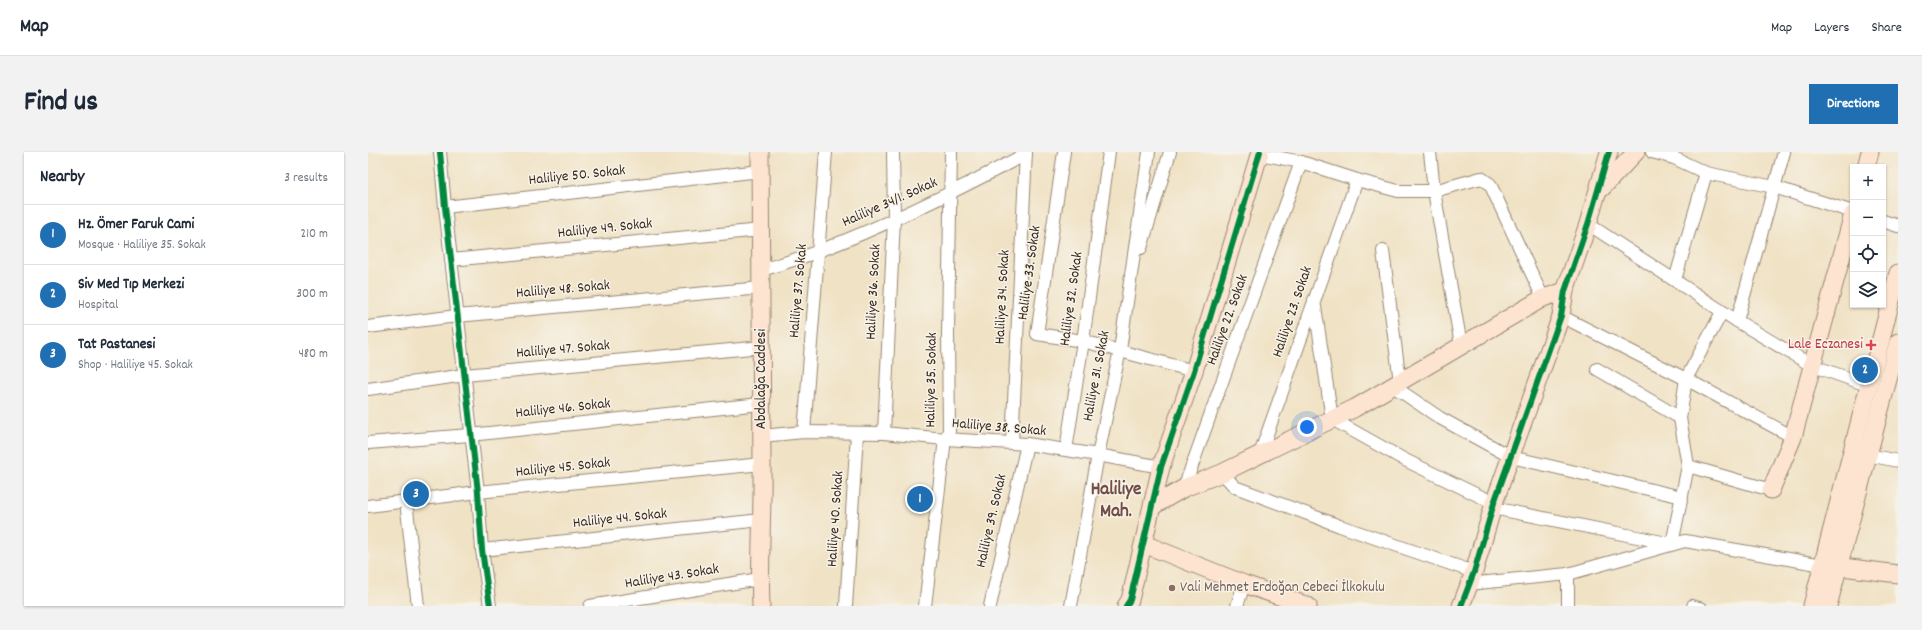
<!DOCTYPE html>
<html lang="en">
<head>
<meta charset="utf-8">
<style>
  :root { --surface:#fff; --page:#f2f2f3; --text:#1f2937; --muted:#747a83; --line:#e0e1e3; --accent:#1f6fb2 }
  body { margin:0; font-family:Dekko,sans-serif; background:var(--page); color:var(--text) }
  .controls { position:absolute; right:12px; top:12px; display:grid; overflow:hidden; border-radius:0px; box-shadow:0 1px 3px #0004 }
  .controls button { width:36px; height:36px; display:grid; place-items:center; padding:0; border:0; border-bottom:1px solid var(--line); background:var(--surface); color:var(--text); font:20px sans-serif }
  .you { position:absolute; left:939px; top:275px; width:14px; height:14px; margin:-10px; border:3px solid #fff; border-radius:50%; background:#1a73e8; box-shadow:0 0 0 6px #1a73e833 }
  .badge { display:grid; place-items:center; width:26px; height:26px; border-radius:50%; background:var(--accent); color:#fff; font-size:13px; font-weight:700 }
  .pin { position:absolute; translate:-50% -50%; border:2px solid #fff; box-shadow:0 1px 4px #0006 }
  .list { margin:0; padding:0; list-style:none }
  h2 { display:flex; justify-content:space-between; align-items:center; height:52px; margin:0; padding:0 16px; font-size:17px }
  h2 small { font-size:13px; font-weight:400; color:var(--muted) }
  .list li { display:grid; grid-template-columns:26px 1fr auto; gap:12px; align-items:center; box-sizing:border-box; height:60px; padding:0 16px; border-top:1px solid var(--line) }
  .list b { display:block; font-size:15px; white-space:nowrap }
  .list p { margin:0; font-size:13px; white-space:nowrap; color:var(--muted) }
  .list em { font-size:13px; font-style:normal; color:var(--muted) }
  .icon { flex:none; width:22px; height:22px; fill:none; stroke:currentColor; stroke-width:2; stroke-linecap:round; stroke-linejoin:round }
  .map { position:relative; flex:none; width:1530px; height:454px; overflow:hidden; border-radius:0px }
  header { display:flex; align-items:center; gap:24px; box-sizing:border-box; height:56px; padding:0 20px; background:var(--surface); border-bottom:1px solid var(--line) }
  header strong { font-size:19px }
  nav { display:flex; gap:22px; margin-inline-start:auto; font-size:14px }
  .intro { display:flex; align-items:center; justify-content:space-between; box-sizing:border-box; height:96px; padding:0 24px }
  h1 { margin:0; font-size:28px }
  .button { padding:10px 18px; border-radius:0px; background:var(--accent); color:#fff; font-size:14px; font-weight:700 }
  main { display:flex; gap:24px; padding:0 24px }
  aside { flex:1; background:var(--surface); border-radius:0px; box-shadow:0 1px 3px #0004 }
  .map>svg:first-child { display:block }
</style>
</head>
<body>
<header>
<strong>Map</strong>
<nav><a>Map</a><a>Layers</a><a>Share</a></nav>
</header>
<div class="intro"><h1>Find us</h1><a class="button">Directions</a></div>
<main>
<aside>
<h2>Nearby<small>3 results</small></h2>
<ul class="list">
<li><span class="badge">1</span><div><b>Hz. Ömer Faruk Cami</b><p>Mosque · Haliliye 35. Sokak</p></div><em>210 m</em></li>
<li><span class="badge">2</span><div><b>Siv Med Tıp Merkezi</b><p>Hospital</p></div><em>300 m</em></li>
<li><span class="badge">3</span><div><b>Tat Pastanesi</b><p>Shop · Haliliye 45. Sokak</p></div><em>480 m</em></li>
</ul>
</aside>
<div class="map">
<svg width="1530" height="454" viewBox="0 0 1530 454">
  <rect width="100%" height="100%" fill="#f7f3e8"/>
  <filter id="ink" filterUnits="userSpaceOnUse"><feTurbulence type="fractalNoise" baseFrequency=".025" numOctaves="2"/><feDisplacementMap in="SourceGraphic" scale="8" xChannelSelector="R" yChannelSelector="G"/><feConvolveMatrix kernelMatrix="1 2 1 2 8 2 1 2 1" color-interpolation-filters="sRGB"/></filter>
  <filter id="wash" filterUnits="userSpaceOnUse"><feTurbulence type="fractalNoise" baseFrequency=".012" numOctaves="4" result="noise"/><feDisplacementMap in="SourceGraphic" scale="16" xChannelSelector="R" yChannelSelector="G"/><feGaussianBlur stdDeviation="0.9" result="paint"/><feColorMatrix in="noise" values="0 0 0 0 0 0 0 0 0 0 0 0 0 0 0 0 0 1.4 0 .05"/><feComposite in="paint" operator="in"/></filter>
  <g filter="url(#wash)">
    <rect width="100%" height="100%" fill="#f0e2c5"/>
  </g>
  <g filter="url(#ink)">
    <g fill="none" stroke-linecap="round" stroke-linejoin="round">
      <defs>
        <path id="lane" d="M1322,454L1323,451L1335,454"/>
        <g id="street">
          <path d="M72,0L77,55L110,340L114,398L122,454"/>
          <path d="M696,0L669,182L715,189L826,219"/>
          <path d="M1062,0L1066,39L1093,193"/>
          <path d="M1284,0L1306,6L1338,21L1307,128"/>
          <path d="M892,2L933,10L989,28L1030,39H1066L1113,26L1122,32L1175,146"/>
          <path d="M1338,21L1406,35L1485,60"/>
          <path d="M77,55L392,19"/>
          <path d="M1515,69L1530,74"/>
          <path d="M1220,72L1369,169L1416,0"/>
          <path d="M773,96L802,0"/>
          <path d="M1015,99L1032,230"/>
          <path d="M83,108L393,78"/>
          <path d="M394,118C413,112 433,106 451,99C522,72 590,38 658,2"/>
          <path d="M946,148L964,267L1037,308L1126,351"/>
          <path d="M1193,164L1318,227L1425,285"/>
          <path d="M1369,169L1443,213L1502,234"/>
          <path d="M0,175L89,164L393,136"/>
          <path d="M1229,217L1312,266"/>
          <path d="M1025,234L1072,266L1143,305L1314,345"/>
          <path d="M0,237L97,223L394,195"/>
          <path d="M436,280L458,0"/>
          <path d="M516,281L526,67L525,0"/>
          <path d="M393,284L436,280L516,281L577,287L659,292L730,303L793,315"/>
          <path d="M0,291L102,283L392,252"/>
          <path d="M644,291L658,0"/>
          <path d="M698,298L715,189L741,0"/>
          <path d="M892,302L989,28"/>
          <path d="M1500,303L1530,309"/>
          <path d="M1320,314L1403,338"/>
          <path d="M854,321L867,335L972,374L1106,420"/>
          <path d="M816,336L933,10"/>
          <path d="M38,349L50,454"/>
          <path d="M0,354L110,340L394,312"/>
          <path d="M1125,356L1304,392L1320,314L1312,266L1318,227L1354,160"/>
          <path d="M114,398L393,368"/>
          <path d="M1100,432L1200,422L1317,389L1455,413"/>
          <path d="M222,454L392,427"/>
          <path d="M478,454L489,282"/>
          <path d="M557,454L577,287L581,279L580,181L583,0"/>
          <path d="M622,454L659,292"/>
          <path d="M703,454L730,303L752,198L781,0"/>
          <path d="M869,454L876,432"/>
          <path d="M1200,454V422"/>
        </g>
        <g id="secondary">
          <path d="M392,0C392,104 393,208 394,312C395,359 391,407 393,454"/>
          <path d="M1498,15L1502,0"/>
          <path d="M1233,37L1268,0"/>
          <path d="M1403,338L1425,285L1485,62"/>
          <path d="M785,354L816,336L854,321L987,256L1175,146L1197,139"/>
          <path d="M776,392L876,432L940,454"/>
          <path d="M1459,413L1530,422"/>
          <path d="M758,454L762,448L793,315L826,219L892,0"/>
          <path d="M1093,454L1106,420L1126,351L1193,164L1197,139L1220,72L1241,0"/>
          <path d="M1444,454L1530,121"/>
          <path d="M1460,454L1530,190"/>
        </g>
      </defs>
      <!-- lane casing -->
      <use href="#lane" stroke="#968672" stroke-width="8"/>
      <!-- street casing -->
      <use href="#street" stroke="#968672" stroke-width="14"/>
      <!-- secondary casing -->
      <use href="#secondary" stroke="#968672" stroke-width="19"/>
      <!-- lane -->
      <use href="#lane" stroke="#fff" stroke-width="6"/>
      <!-- street -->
      <use href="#street" stroke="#fff" stroke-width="12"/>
      <!-- secondary -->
      <use href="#secondary" stroke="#fde4d1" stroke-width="17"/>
      <defs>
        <g id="cycleway">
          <path d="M72,0L77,55L110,340L114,398L122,454"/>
          <path d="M758,454L762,448L793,315L826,219L892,0"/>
          <path d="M1093,454L1106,420L1126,351L1193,164L1197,139L1220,72L1241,0"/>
        </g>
      </defs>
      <!-- cycleway casing -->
      <use href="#cycleway" stroke="#f7f3e8" stroke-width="8"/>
      <!-- cycleway -->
      <use href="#cycleway" stroke="#00873e" stroke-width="6"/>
    </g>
  </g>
  <!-- markers -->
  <path fill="#e0444e" stroke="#f7f3e8" stroke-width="1.5" d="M1501 187h4v4h4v4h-4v4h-4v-4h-4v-4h4z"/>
  <circle fill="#8d6e63" stroke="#f7f3e8" stroke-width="1.5" cx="804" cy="436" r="4"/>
  <g text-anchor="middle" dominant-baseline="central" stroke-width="3" stroke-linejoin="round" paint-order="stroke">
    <!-- street labels -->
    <g font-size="15" fill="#3b2a1e" stroke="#f7f3e8">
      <text transform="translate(209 24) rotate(-6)">Haliliye 50. Sokak</text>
      <text transform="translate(522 51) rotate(-24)">Haliliye 34/1. Sokak</text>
      <text transform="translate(237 77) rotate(-6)">Haliliye 49. Sokak</text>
      <text transform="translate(662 121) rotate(-82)">Haliliye 33. Sokak</text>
      <text transform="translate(195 138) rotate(-5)">Haliliye 48. Sokak</text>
      <text transform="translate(431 139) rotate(-85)">Haliliye 37. Sokak</text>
      <text transform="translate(506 140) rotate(-87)">Haliliye 36. Sokak</text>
      <text transform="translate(635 145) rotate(-87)">Haliliye 34. Sokak</text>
      <text transform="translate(704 147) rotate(-82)">Haliliye 32. Sokak</text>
      <text transform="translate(925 160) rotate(-71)">Haliliye 23. Sokak</text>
      <text transform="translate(860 168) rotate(-70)">Haliliye 22. Sokak</text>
      <text transform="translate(195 198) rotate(-5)">Haliliye 47. Sokak</text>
      <text transform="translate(729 224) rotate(-79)">Haliliye 31. Sokak</text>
      <text transform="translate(394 227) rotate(-90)">Abdalağa Caddesi</text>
      <text transform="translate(564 228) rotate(-89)">Haliliye 35. Sokak</text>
      <text transform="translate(195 257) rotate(-6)">Haliliye 46. Sokak</text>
      <text transform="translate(631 276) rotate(5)">Haliliye 38. Sokak</text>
      <text transform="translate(195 316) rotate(-6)">Haliliye 45. Sokak</text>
      <text transform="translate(252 367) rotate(-6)">Haliliye 44. Sokak</text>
      <text transform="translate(468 367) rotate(-86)">Haliliye 40. Sokak</text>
      <text transform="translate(624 369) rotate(-77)">Haliliye 39. Sokak</text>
      <text transform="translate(304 425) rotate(-9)">Haliliye 43. Sokak</text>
    </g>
    <!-- health labels -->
    <g font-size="15" fill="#be3a42" stroke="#f7f3e8" text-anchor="end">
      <text x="1495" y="193">Lale Eczanesi</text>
    </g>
    <!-- education labels -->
    <g font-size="15" fill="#785e54" stroke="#f7f3e8" text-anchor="start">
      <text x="812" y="436">Vali Mehmet Erdoğan Cebeci İlkokulu</text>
    </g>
    <!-- district labels -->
    <g font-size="19" font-weight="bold" fill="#734e46" stroke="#f7f3e8">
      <text x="748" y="338">Haliliye<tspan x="748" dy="22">Mah.</tspan></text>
    </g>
  </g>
</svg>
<div class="controls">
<button>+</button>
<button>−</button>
<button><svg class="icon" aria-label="locate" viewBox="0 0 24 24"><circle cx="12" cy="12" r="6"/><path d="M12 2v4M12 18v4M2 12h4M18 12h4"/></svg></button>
<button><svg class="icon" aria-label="layers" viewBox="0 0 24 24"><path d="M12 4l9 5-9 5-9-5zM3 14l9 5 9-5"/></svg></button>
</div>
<div class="you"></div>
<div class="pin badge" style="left:552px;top:347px">1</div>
<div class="pin badge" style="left:1497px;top:218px">2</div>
<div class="pin badge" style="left:48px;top:342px">3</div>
</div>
</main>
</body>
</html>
